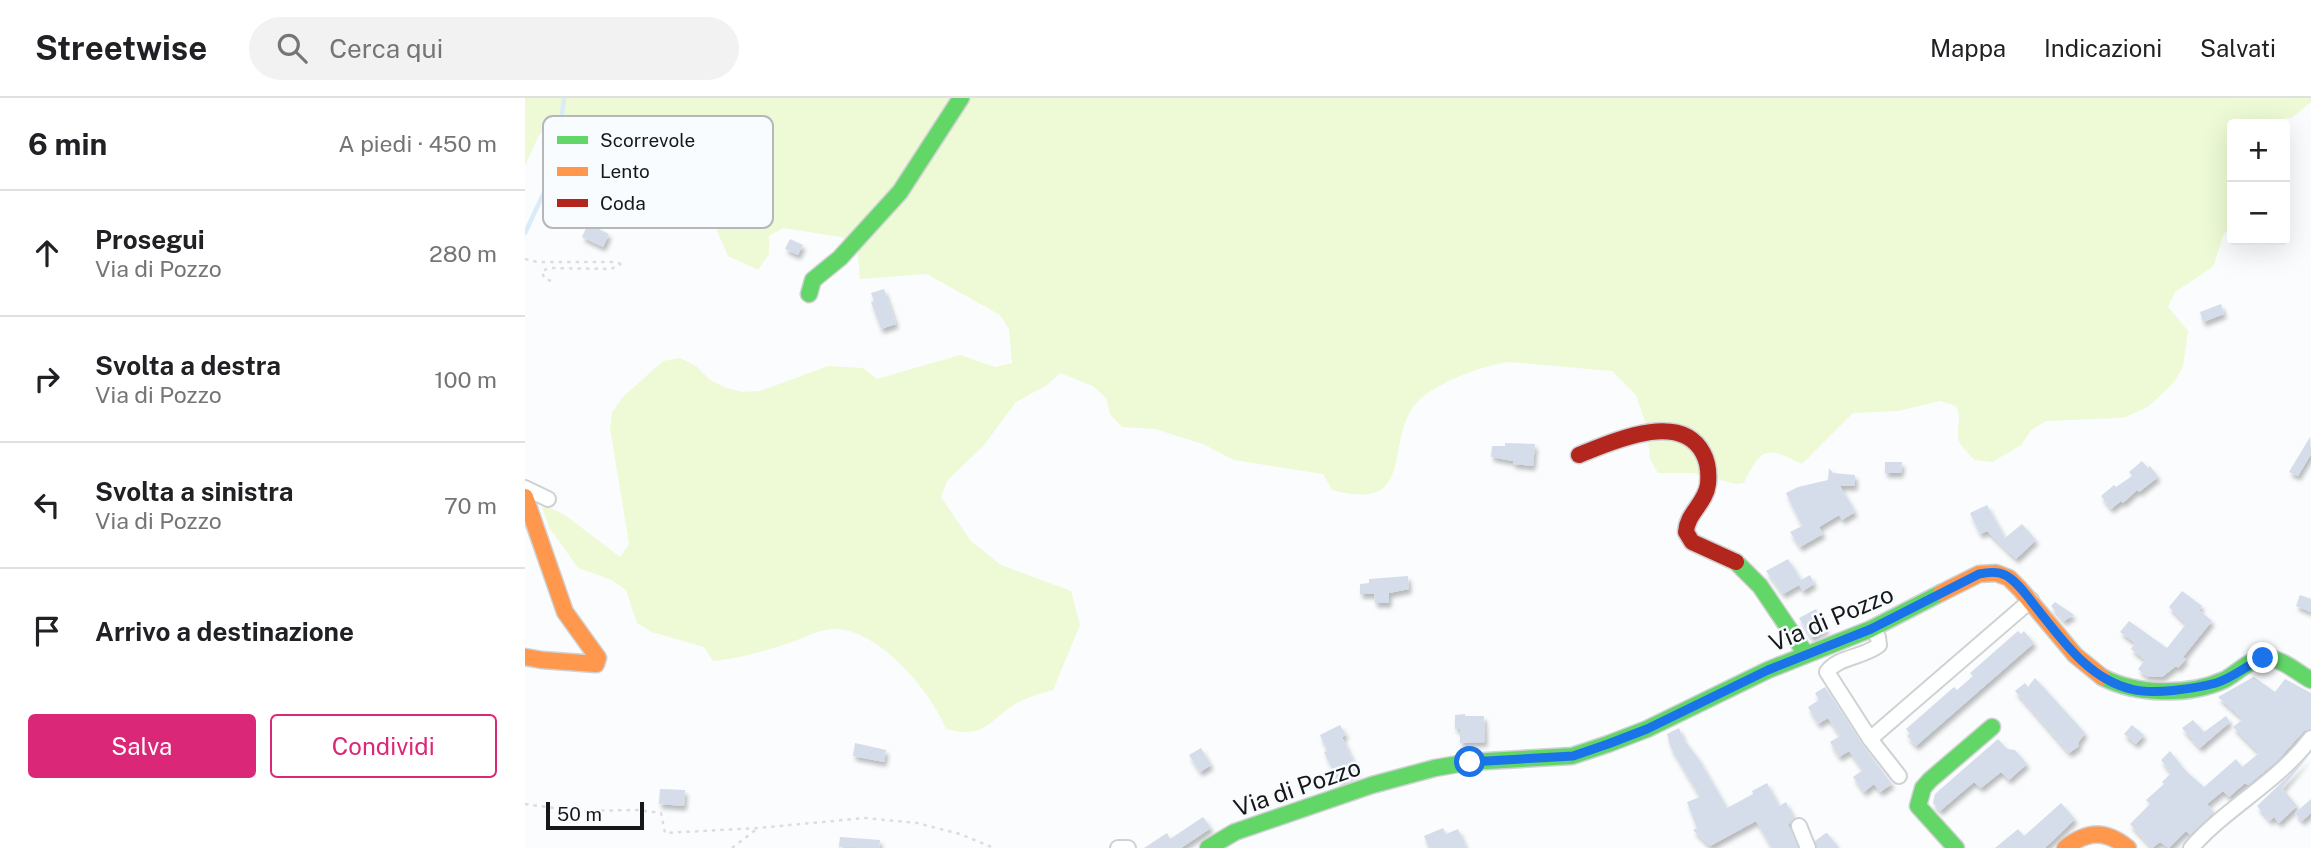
<!DOCTYPE html>
<html lang="it">
<head>
<meta charset="utf-8">
<style>
  :root { --surface:#fff; --page:#f2f2f2; --text:#202124; --muted:#757577; --line:#e0e0e0; --accent:#db2777 }
  body { margin:0; font-family:"Public Sans",sans-serif; background:var(--page); color:var(--text) }
  .controls { position:absolute; right:21px; top:21px; display:grid; overflow:hidden; border-radius:7px; box-shadow:0 7px 28px #0002 }
  .controls button { width:63px; height:63px; display:grid; place-items:center; padding:0; border:0; border-bottom:2px solid var(--line); background:var(--surface); color:var(--text); font:35px sans-serif }
  .scale { position:absolute; left:21px; bottom:18px; width:98px; box-sizing:border-box; padding-left:7px; border:4px solid #161719; border-top:0; font-size:19px; line-height:24px; white-space:nowrap; color:#161719; -webkit-text-stroke:5px #f9fcff; paint-order:stroke }
  .stop { position:absolute; width:21px; height:21px; margin:-16px; border:5px solid #1a73e8; border-radius:50%; background:#fff }
  .stop.end { background:#1a73e8; border-color:#fff; box-shadow:0 2px 7px #0008 }
  .list { margin:0; padding:0; list-style:none }
  h2 { display:flex; justify-content:space-between; align-items:center; height:91px; margin:0; padding:0 28px; font-size:30px }
  h2 small { font-size:23px; font-weight:400; color:var(--muted) }
  .list li { display:grid; grid-template-columns:46px 1fr auto; gap:21px; align-items:center; box-sizing:border-box; height:126px; padding:0 28px; border-top:2px solid var(--line) }
  .list b { display:block; font-size:26px; white-space:nowrap }
  .list p { margin:0; font-size:23px; white-space:nowrap; color:var(--muted) }
  .list em { font-size:23px; font-style:normal; color:var(--muted) }
  .actions { display:flex; gap:14px; padding:21px 28px }
  .actions a { flex:1; padding:16px 0; border:2px solid var(--accent); border-radius:7px; text-align:center; font-size:24px; color:var(--accent) }
  .actions .main { background:var(--accent); color:#fff }
  .icon { flex:none; width:38px; height:38px; fill:none; stroke:currentColor; stroke-width:2; stroke-linecap:round; stroke-linejoin:round }
  .map { position:relative; flex:none; width:1786px; height:750px; overflow:hidden }
  header { display:flex; align-items:center; gap:42px; box-sizing:border-box; height:98px; padding:0 35px; background:var(--surface); border-bottom:2px solid var(--line) }
  header strong { font-size:33px }
  nav { display:flex; gap:38px; margin-inline-start:auto; font-size:24px }
  .search { width:490px; height:63px; background:var(--page); display:flex; align-items:center; gap:18px; box-sizing:border-box; padding:0 24px; border-radius:38px; color:var(--muted); font-size:26px }
  main { display:flex }
  aside { flex:1; background:var(--surface) }
  .map>svg:first-child { display:block }
</style>
</head>
<body>
<header>
<strong>Streetwise</strong>
<div class="search"><svg class="icon" aria-label="search" viewBox="0 0 24 24"><circle cx="10" cy="10" r="6"/><path d="M15 15l6 6"/></svg>Cerca qui</div>
<nav><a>Mappa</a><a>Indicazioni</a><a>Salvati</a></nav>
</header>
<main>
<aside>
<h2>6 min<small>A piedi · 450 m</small></h2>
<ul class="list">
<li><svg class="icon" aria-label="ahead" viewBox="0 0 24 24"><path d="M12 20V5M6 11l6-6 6 6"/></svg><div><b>Prosegui</b><p>Via di Pozzo</p></div><em>280 m</em></li>
<li><svg class="icon" aria-label="right" viewBox="0 0 24 24"><path d="M7 20v-9h11M14 6l5 5-5 5"/></svg><div><b>Svolta a destra</b><p>Via di Pozzo</p></div><em>100 m</em></li>
<li><svg class="icon" aria-label="left" viewBox="0 0 24 24"><path d="M17 20v-9H6M10 6l-5 5 5 5"/></svg><div><b>Svolta a sinistra</b><p>Via di Pozzo</p></div><em>70 m</em></li>
<li><svg class="icon" aria-label="arrive" viewBox="0 0 24 24"><path d="M6 21V4h12l-3 4 3 4H6"/></svg><div><b>Arrivo a destinazione</b></div></li>
</ul>
<div class="actions"><a class="main">Salva</a><a>Condividi</a></div>
</aside>
<div class="map">
<svg width="1786" height="750" viewBox="0 0 1786 750">
  <defs>
    <filter id="shadow"><feDropShadow dx="2.5" dy="4.5" stdDeviation="2" flood-color="#0004"/></filter>
  </defs>
  <rect width="100%" height="100%" fill="#fafcfe"/>
  <!-- green -->
  <path fill="#edfad5" d="M0,0H1786V4L1768,19L1733,26H1707V132L1699,135L1688,169L1650,194L1643,209L1663,233L1658,269L1649,284L1624,308L1601,319L1593,320L1521,323L1506,332L1496,347L1467,364L1450,362C1445,357 1437,350 1434,343C1430,331 1438,320 1431,308L1415,303L1373,313L1328,315L1277,366C1241,348 1236,349 1219,385L1211,386L1168,375H1133L1125,361L1122,329L1111,297L1087,273L984,264C958,267 903,287 888,309C860,351 890,414 807,392L798,376L709,362L678,346L630,331L597,329L585,316L581,300L568,288L535,275L522,287L491,304L459,347L422,383L416,399L446,443L476,467L546,493L555,527L528,592C518,595 506,598 496,603C463,620 464,642 421,631C407,594 352,529 308,531C295,531 279,540 267,544C240,553 216,560 188,563L179,549L127,534L112,525L101,492L87,482L53,470L24,429L16,406L40,417L95,459L104,446L85,330L87,314L98,299L138,263L155,260L172,269L185,282L201,290L218,294L235,293L303,268L338,270L352,281L435,257L470,269L487,265L484,231L475,217L402,176L335,181L332,146L316,139L258,130L244,138V156L233,172L203,158L189,126L140,90L116,66L84,53L58,29L41,22L24,25L13,39L0,68Z"/>
  <g fill="none" stroke-linecap="round" stroke-linejoin="round">
    <!-- stream -->
    <path stroke="#daecfa" stroke-width="4.5" d="M0,135L22,88L36,67L35,33L39,0"/>
  </g>
  <!-- building -->
  <g fill="#d4dde9" filter="url(#shadow)">
    <path d="M63,126L84,136L78,149L57,139Z"/>
    <path d="M265,141L278,147L273,157L260,151Z"/>
    <path d="M359,191L371,226L356,231L346,204L349,203L346,195Z"/>
    <path d="M1696,206L1699,216L1678,224L1675,214Z"/>
    <path d="M1785,339L1786,356L1773,378L1764,374Z"/>
    <path d="M980,345L1010,346L1008,368L988,366V363L966,359L967,348H980Z"/>
    <path d="M1617,363L1623,370L1625,368L1633,379L1614,394L1612,392L1598,405L1596,403L1586,411L1576,398L1589,387L1591,389L1607,378L1604,374Z"/>
    <path d="M1360,364H1377L1376,375H1360Z"/>
    <path d="M1304,370L1308,375L1330,377V388H1315L1330,414L1317,422L1314,417L1294,429L1298,436L1275,449L1265,434L1277,428L1261,395L1273,389L1303,382Z"/>
    <path d="M1462,407L1480,440L1497,426L1511,442L1491,461L1462,433L1455,436L1445,415Z"/>
    <path d="M1263,461L1276,482L1285,477L1289,486L1278,493L1274,487L1258,496L1241,473Z"/>
    <path d="M883,478L884,491L864,495V505H850L849,496H835V486L844,485V481Z"/>
    <path d="M1657,493L1677,508L1674,512L1687,523L1658,559L1661,561L1653,570L1651,568L1637,579L1621,578L1613,571L1620,562L1606,551L1610,545L1595,534L1604,523L1642,550L1661,526L1644,509Z"/>
    <path d="M1775,497L1786,501V514L1771,508Z"/>
    <path d="M1530,504L1549,517L1539,523L1526,508Z"/>
    <path d="M1291,511L1302,531L1286,540L1274,520Z"/>
    <path d="M1493,533L1496,536L1499,533L1509,545L1391,648L1382,638L1385,636L1381,631L1429,589L1432,592L1448,578L1445,575Z"/>
    <path d="M1732,577L1729,579L1750,594L1760,581L1786,595V631L1779,633L1752,663L1723,687L1720,685L1704,699L1698,693L1682,706L1689,714L1665,737L1661,733L1644,750L1635,744L1627,750L1605,726L1625,706L1621,702L1639,686L1637,684L1646,675L1636,662L1645,653L1659,671L1679,689L1711,661L1717,669L1734,655L1708,629L1718,621L1693,599Z"/>
    <path d="M1510,580L1560,635L1553,645L1554,648L1544,655L1490,593L1500,585L1503,589Z"/>
    <path d="M1300,589L1337,646L1367,686L1355,694L1349,686L1339,694L1328,679L1338,672L1324,653L1314,659L1305,644L1315,638L1303,620L1293,626L1283,609L1294,602L1290,595Z"/>
    <path d="M940,616V618H959L960,644L935,645V631H930V617Z"/>
    <path d="M1701,618L1705,624L1675,650L1657,630L1668,622L1679,634Z"/>
    <path d="M815,627L821,637L817,639L833,673L813,683L799,654L802,653L795,637Z"/>
    <path d="M1607,627L1619,637L1611,646L1599,636Z"/>
    <path d="M1154,630L1159,642L1173,660L1202,710L1228,696L1227,693L1242,685L1254,708L1261,704L1269,720L1263,727L1273,750H1247L1231,723L1185,748L1168,732L1172,730L1162,704L1175,699L1146,650L1142,636Z"/>
    <path d="M1473,641L1482,651L1490,652L1502,666L1484,682L1476,674L1456,690L1449,684L1415,713L1408,705L1410,696Z"/>
    <path d="M330,645L361,652L359,664L328,658Z"/>
    <path d="M676,650L686,667L675,674L664,657Z"/>
    <path d="M1783,659L1757,690L1772,708L1754,725L1749,719L1745,723L1732,708Z"/>
    <path d="M135,691L160,692L159,708L134,706Z"/>
    <path d="M1786,701V715L1777,723L1770,715Z"/>
    <path d="M1536,705L1550,721L1520,750H1470L1493,731L1499,738Z"/>
    <path d="M678,719L686,730L656,750H619L642,735L645,741Z"/>
    <path d="M918,730L921,736L933,731L941,750H904L899,738Z"/>
    <path d="M1301,735L1303,736L1314,750H1292L1290,743Z"/>
    <path d="M315,739L355,742L354,750L314,749Z"/>
  </g>
  <g fill="none" stroke-linecap="round" stroke-linejoin="round">
    <defs>
      <g id="street">
        <path d="M0,390L23,401"/>
        <path d="M1346,531L1353,539L1354,547C1340,559 1312,559 1302,574L1345,641L1374,678"/>
        <path d="M1345,641L1506,502"/>
        <path d="M1274,728L1283,750"/>
        <path d="M593,750H603"/>
        <path d="M1666,750C1702,709 1753,684 1786,640"/>
      </g>
      <g id="fast">
        <path d="M284,196L288,182L315,160L375,94L436,0"/>
        <path d="M1211,464L1235,488L1281,556"/>
        <path d="M1577,579C1611,597 1664,598 1699,582C1713,575 1726,559 1742,560C1758,561 1773,575 1786,582"/>
        <path d="M683,750L710,734L847,687L910,670L945,664L1047,658L1083,646L1122,631L1243,572L1346,531L1416,495"/>
        <path d="M1431,750L1393,708L1398,690L1405,682L1467,629"/>
      </g>
      <g id="slow">
        <path d="M0,399L40,514L73,560L71,566L17,562L0,559"/>
        <path d="M1416,495L1454,476L1471,475L1484,480L1495,491L1550,557L1577,579"/>
        <path d="M1540,750C1563,732 1581,732 1603,750"/>
      </g>
      <path id="jam" d="M1054,357C1087,344 1155,312 1178,355C1183,364 1184,375 1183,386C1181,405 1162,415 1161,434L1167,444L1211,464"/>
    </defs>
    <!-- street casing -->
    <use href="#street" stroke="#cfd1d3" stroke-width="18"/>
    <!-- fast casing -->
    <use href="#fast" stroke="#cfd1d3" stroke-width="19"/>
    <!-- slow casing -->
    <use href="#slow" stroke="#cfd1d3" stroke-width="19"/>
    <!-- jam casing -->
    <use href="#jam" stroke="#cfd1d3" stroke-width="19"/>
    <!-- path -->
    <g stroke="#ddddde" stroke-width="2.5" stroke-dasharray="3.5 5" stroke-linecap="butt">
      <path d="M0,161L12,164H90L96,166"/>
      <path d="M26,183L19,180L17,173L24,170L86,171L96,166"/>
      <path d="M0,706L50,713L112,712L136,715L140,735L233,730L340,720L392,725L435,736L469,750"/>
      <path d="M207,750L233,730"/>
    </g>
    <!-- street -->
    <use href="#street" stroke="#feffff" stroke-width="14"/>
    <!-- fast -->
    <use href="#fast" stroke="#63d668" stroke-width="16"/>
    <!-- slow -->
    <use href="#slow" stroke="#ff974d" stroke-width="16"/>
    <!-- jam -->
    <use href="#jam" stroke="#b3261e" stroke-width="16"/>
  </g>
  <g fill="none" stroke-linecap="round" stroke-linejoin="round">
    <!-- route -->
    <path stroke="#1a73e8" stroke-width="9" d="M945,664L1048,658L1083,646L1122,631L1243,572L1346,531L1454,476C1463,474 1472,473 1480,477C1492,483 1502,498 1510,508C1536,540 1563,581 1606,591C1628,597 1668,591 1691,585C1708,580 1722,567 1738,560"/>
  </g>
  <g text-anchor="middle" dominant-baseline="central" stroke-width="5" stroke-linejoin="round" paint-order="stroke">
    <!-- street labels -->
    <g font-size="24" fill="#161719" stroke="#f9fcff">
      <text transform="translate(1306 520) rotate(-23)">Via di Pozzo</text>
      <text transform="translate(772 689) rotate(-19)">Via di Pozzo</text>
    </g>
  </g>
  <!-- legend -->
  <rect x="18" y="18" width="230" height="112" rx="10" fill="#f9fcff" stroke="#b5b7ba" stroke-width="2"/>
  <rect x="32" y="38" width="31" height="8" fill="#63d668"/>
  <rect x="32" y="69" width="31" height="9" fill="#ff974d"/>
  <rect x="32" y="101" width="31" height="8" fill="#b3261e"/>
  <g font-size="19" fill="#161719">
    <text x="75" y="49">Scorrevole</text>
    <text x="75" y="80">Lento</text>
    <text x="75" y="112">Coda</text>
  </g>
</svg>
<div class="controls">
<button>+</button>
<button>−</button>
</div>
<div class="scale">50 m</div>
<div class="stop" style="left:945px;top:664px"></div>
<div class="stop end" style="left:1738px;top:560px"></div>
</div>
</main>
</body>
</html>
